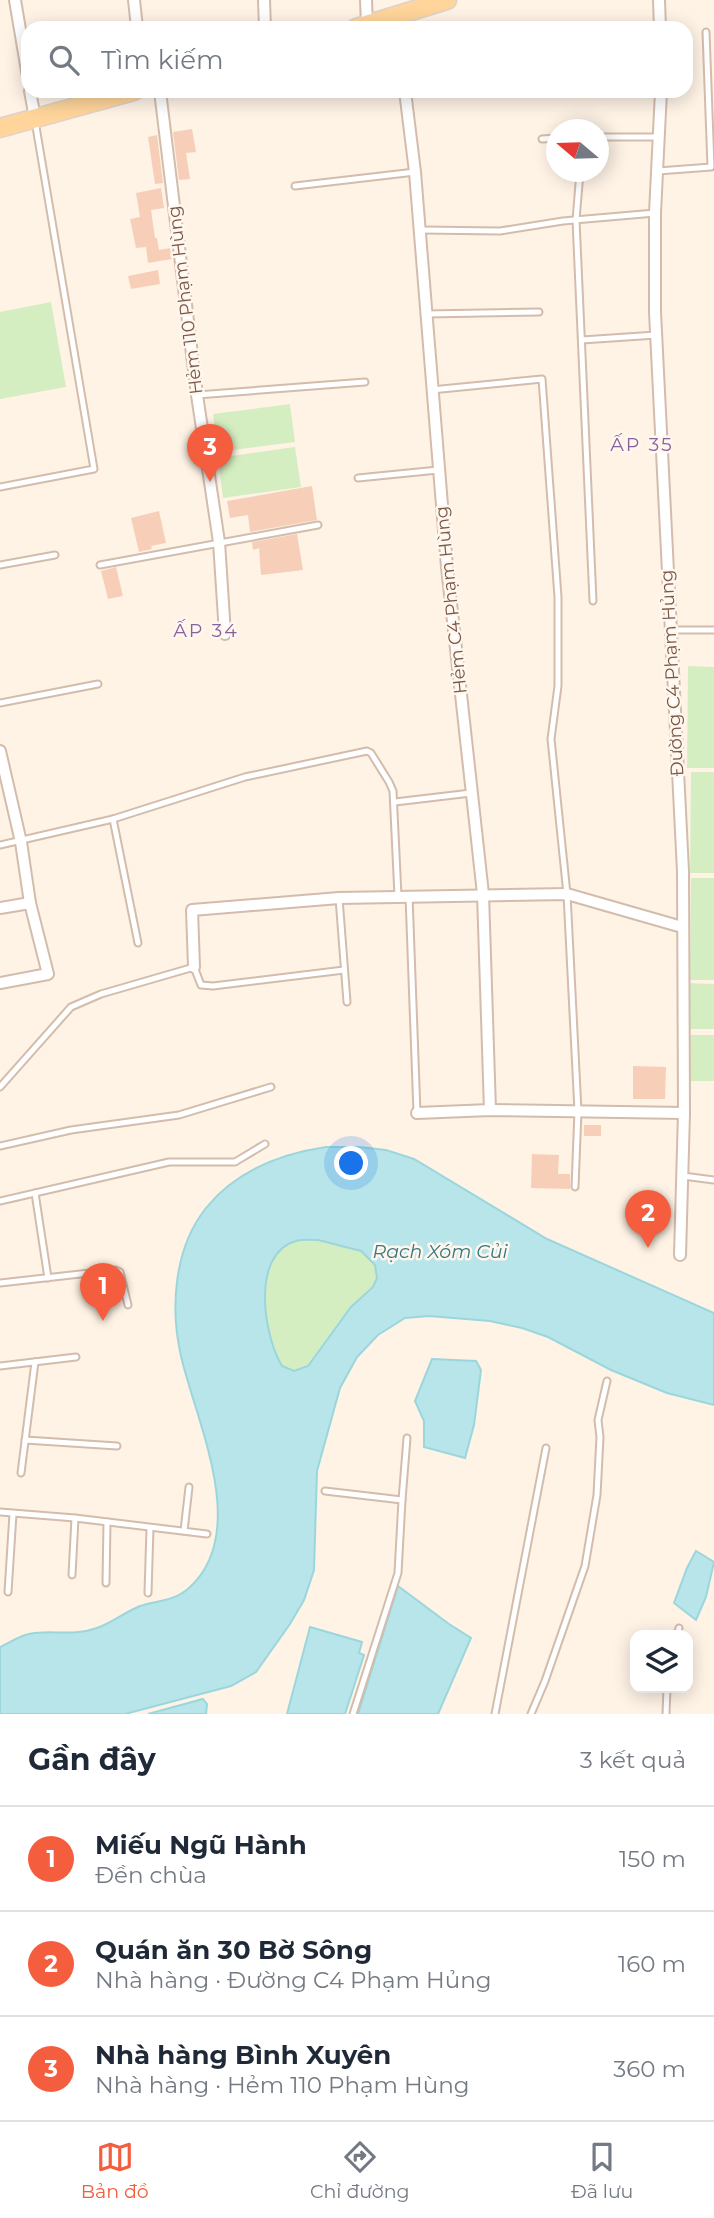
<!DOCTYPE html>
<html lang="vi">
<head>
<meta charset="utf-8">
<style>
  :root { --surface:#fff; --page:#f2f2f3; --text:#1f2937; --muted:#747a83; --line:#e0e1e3; --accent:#f45e3e }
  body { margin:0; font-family:Montserrat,sans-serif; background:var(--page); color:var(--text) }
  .controls { position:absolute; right:21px; bottom:21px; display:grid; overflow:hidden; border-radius:14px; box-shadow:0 4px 18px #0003 }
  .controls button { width:63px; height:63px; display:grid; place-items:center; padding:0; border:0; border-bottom:2px solid var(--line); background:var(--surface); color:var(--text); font:35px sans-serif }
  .compass { position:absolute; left:546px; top:119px; width:63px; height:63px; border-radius:50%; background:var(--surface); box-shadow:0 4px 18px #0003; rotate:289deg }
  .you { position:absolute; left:352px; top:1164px; width:24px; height:24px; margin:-18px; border:5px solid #fff; border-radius:50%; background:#1a73e8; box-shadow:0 0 0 10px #1a73e833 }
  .badge { display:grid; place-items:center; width:46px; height:46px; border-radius:50%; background:var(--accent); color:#fff; font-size:23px; font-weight:700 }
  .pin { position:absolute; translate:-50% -58px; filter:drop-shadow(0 2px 4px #0008) }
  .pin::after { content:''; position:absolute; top:37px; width:24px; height:21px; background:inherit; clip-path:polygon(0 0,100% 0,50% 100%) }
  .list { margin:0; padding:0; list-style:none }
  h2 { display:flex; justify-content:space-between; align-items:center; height:91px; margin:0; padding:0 28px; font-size:30px }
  h2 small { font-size:23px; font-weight:400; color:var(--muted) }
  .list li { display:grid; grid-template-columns:46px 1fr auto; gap:21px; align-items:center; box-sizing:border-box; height:105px; padding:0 28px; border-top:2px solid var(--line) }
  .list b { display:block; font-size:26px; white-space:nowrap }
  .list p { margin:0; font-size:23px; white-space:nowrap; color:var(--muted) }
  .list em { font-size:23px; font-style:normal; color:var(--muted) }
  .icon { flex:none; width:38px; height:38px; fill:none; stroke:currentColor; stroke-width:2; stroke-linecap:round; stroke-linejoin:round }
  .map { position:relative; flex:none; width:714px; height:1714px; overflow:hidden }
  .search { position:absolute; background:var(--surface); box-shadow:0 4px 18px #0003; left:21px; right:21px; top:21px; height:77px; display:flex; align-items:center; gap:18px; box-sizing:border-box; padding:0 24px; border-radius:21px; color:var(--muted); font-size:26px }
  .sheet { height:406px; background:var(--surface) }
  nav { display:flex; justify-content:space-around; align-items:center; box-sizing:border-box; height:98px; border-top:2px solid var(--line); background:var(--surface); font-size:19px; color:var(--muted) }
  nav a { display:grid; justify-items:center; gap:4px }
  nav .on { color:var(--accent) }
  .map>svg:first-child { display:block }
</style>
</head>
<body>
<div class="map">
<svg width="714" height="1714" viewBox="0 0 714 1714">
  <rect width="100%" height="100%" fill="#fef3e5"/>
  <!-- green -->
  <g fill="#d5eec1">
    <path d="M51,302L66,387L0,399V312Z"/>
    <path d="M290,404L295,442L218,452L213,414Z"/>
    <path d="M295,447L301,487L223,498L218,458Z"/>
    <path d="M688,666L714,667V768H687Z"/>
    <path d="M691,772H714V873H690Z"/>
    <path d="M691,878H714V980H690Z"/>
    <path d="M687,983L714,984V1029H686Z"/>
    <rect x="686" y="1035" width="28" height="46"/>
    <path d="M317,1240L361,1251L375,1265L377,1278L373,1287L351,1307L308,1366L294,1371L282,1367C264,1337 250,1254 296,1241C302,1239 311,1240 317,1240Z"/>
  </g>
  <!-- water -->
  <g fill="#b7e5ea" stroke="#9cd6dd" stroke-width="2" fill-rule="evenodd">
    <path d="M326,1147H359L386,1150L414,1159L547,1239L714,1313V1405L667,1393L611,1370L548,1337L522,1328L490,1321L429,1316L405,1318L378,1335L357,1357L340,1388L317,1471L314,1570L304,1600L290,1624L256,1672L231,1686L125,1714H0V1647C9,1643 19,1636 29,1634C51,1629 72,1637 97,1628C112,1623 125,1612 140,1606C158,1600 173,1602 189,1588C251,1532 196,1422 181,1356C170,1308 174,1248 206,1208C236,1171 279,1154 326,1147ZM318,1240L361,1251L375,1265L377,1278L373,1287L351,1307L308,1366L294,1371L282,1366C264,1337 250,1254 296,1241C302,1239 311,1240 318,1240Z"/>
    <path d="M432,1359L476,1361L481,1370L474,1425L465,1458L424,1447V1421L415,1401Z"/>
    <path d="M696,1551L714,1562L706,1597L696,1620L674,1603L687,1568Z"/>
    <path d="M398,1586L449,1624L471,1638L438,1714H358Z"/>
    <path d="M310,1627L362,1642L359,1653L364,1655L345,1714H287Z"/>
    <path d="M203,1699L207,1704L206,1714H148Z"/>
  </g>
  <!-- building -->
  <g fill="#f7cfb9">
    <path d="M192,129L196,152L186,153L190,179L179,180L173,132Z"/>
    <path d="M157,135L163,183L155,184L148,137Z"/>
    <path d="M161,188L164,208L151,210L155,238H157L159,250L170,248L172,259L148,263L146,247L136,248L130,219L140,217L136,193Z"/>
    <path d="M158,270L160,284L131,289L128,276Z"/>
    <path d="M312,486L317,520L250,532L248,515L230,518L227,501Z"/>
    <path d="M159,511L166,543L151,546L152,549L139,552L131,518Z"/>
    <path d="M297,534L303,570L261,575L259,548L253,550L252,542Z"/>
    <path d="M116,567L123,596L108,599L101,571Z"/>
    <path d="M633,1066L666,1067L665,1099H633Z"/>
    <rect x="584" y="1125" width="17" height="11"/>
    <path d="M532,1154L559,1155L558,1174H570V1189L531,1188Z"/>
  </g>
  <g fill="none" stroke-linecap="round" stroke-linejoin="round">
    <defs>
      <g id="service">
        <path d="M598,137H660"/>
        <path d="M542,139L556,138"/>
        <path d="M658,171L711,167L706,32"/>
        <path d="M580,172L576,220L593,601"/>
        <path d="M295,186L415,172"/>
        <path d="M421,230L500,231L563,221L655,213"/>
        <path d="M426,314L539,312"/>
        <path d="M582,340L656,335"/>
        <path d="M431,390L542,379L558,597V686L551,739L567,894L578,1111L575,1187"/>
        <path d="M197,395L365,382"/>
        <path d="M358,478L438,470"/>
        <path d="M0,487L94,469L35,121"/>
        <path d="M0,565L55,555"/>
        <path d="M100,565L318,525"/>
        <path d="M672,630H714"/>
        <path d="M0,703L98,684"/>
        <path d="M395,802L471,793"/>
        <path d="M113,819L138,943"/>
        <path d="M0,845L113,819L245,777L367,751L371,753L389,782L393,791L398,896"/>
        <path d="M409,896L417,1113"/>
        <path d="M339,898L347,1002"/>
        <path d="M0,1087L71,1007L101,994L194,967L201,985L213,986L344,970"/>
        <path d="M0,1146L71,1130L179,1115L271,1087"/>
        <path d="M683,1176L714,1180"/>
        <path d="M35,1193L48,1278"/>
        <path d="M0,1201L169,1162H235L265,1144"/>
        <path d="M0,1283L116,1270L120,1272L128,1305"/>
        <path d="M0,1366L76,1357"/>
        <path d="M25,1440L117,1446"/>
        <path d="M21,1473L35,1362"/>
        <path d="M325,1491L402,1500L398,1573L353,1714"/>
        <path d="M402,1500L407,1438"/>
        <path d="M0,1512L75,1518L207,1534"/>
        <path d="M184,1531L189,1487"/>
        <path d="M72,1575L75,1518"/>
        <path d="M106,1583L107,1522"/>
        <path d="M8,1592L13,1514"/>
        <path d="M148,1593L150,1528"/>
        <path d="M677,1635L679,1628"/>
        <path d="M495,1714L546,1448"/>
        <path d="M531,1714L545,1681L585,1566L597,1495L600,1437L598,1420L607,1381"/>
        <path d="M666,1714L667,1688"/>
      </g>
      <g id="minor">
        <path d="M15,0L28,77"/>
        <path d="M134,0L137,28"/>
        <path d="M264,0L265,28"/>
        <path d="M366,0L367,25"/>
        <path d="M659,0L660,28"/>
        <path d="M30,91L35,118"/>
        <path d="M160,91L197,395L219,542L225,634"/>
        <path d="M405,91L415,172L447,567L483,894L490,1110"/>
        <path d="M661,91L655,213V312L683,871L684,1113L680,1255"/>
        <path d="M0,751L21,842L30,903L48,974L0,983"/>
        <path d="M0,908L30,903"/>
        <path d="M194,967L192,910L339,898L567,894L682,927"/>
        <path d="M417,1113L490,1110L684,1113"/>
      </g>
      <g id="primary">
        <path d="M356,28L447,0"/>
        <path d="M0,128L134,91"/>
      </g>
    </defs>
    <!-- service casing -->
    <use href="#service" stroke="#d4bcac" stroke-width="9"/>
    <!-- minor casing -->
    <use href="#minor" stroke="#d4bcac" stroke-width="14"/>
    <!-- primary casing -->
    <use href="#primary" stroke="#dcd3cf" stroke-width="21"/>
    <!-- service -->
    <use href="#service" stroke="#fff" stroke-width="5"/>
    <!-- minor -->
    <use href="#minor" stroke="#fff" stroke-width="10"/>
    <!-- primary -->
    <use href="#primary" stroke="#ffd59b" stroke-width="18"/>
  </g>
  <g text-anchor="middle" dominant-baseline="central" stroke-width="5" stroke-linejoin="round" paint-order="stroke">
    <!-- street labels -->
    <g font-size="18" fill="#7a5747" stroke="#fff7ed">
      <text transform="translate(185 300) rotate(-97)">Hẻm 110 Phạm Hùng</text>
      <text transform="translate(451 600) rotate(-96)">Hẻm C4 Phạm Hùng</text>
      <text transform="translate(672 673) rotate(-93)">Đường C4 Phạm Hủng</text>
    </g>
    <!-- neighbourhood labels -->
    <g font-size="19" letter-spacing="2" fill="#87629e" stroke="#fff7ed">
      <text x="642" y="444">ẤP 35</text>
      <text x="206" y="630">ẤP 34</text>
    </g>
    <!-- water labels -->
    <g font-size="19" font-style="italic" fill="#397881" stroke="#fff7ed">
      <text x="440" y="1251">Rạch Xóm Củi</text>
    </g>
  </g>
</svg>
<div class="controls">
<button><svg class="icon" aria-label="layers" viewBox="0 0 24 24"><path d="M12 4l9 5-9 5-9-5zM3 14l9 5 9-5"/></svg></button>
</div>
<svg class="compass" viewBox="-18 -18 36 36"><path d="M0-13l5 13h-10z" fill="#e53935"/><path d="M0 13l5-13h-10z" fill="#747a83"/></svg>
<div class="you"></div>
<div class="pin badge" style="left:103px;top:1321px">1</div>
<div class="pin badge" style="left:648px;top:1248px">2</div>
<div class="pin badge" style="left:210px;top:482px">3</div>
<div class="search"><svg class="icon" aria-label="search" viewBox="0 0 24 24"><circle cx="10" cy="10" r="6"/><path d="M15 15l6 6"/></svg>Tìm kiếm</div>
</div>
<section class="sheet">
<h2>Gần đây<small>3 kết quả</small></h2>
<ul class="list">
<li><span class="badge">1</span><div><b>Miếu Ngũ Hành</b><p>Đền chùa</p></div><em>150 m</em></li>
<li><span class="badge">2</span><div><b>Quán ăn 30 Bờ Sông</b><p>Nhà hàng · Đường C4 Phạm Hủng</p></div><em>160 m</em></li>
<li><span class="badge">3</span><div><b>Nhà hàng Bình Xuyên</b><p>Nhà hàng · Hẻm 110 Phạm Hùng</p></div><em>360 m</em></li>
</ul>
</section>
<nav>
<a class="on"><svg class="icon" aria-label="map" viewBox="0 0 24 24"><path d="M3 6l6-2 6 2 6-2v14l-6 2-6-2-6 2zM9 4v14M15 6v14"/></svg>Bản đồ</a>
<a><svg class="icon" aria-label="directions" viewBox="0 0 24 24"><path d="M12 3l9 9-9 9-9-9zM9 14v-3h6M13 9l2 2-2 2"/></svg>Chỉ đường</a>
<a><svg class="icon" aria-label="saved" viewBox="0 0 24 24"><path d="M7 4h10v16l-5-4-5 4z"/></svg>Đã lưu</a>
</nav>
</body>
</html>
